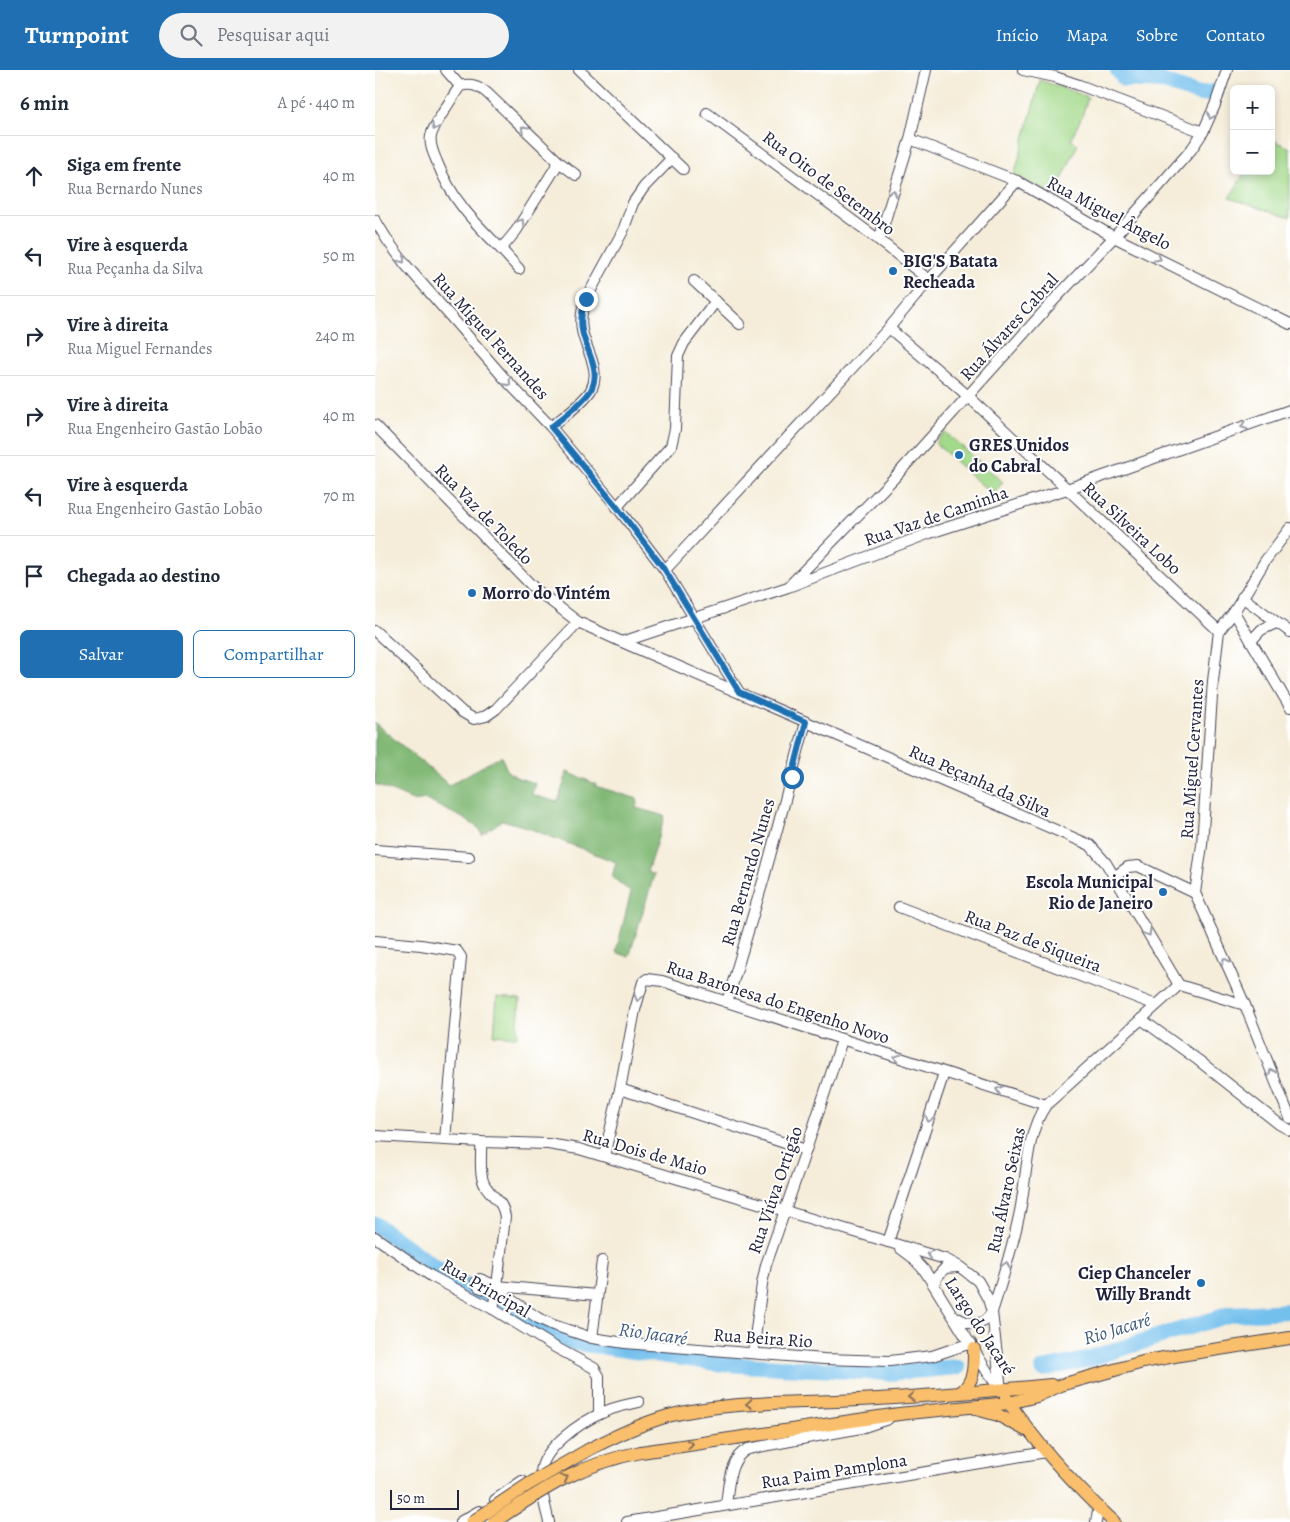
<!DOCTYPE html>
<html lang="pt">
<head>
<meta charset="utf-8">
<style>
  :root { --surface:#fff; --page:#f2f2f3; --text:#1f2937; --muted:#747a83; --line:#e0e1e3; --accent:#1f6fb2 }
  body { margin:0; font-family:Alegreya,serif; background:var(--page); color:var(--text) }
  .controls { position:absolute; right:15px; top:15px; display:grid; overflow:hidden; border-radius:8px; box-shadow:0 2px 8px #0003 }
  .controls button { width:45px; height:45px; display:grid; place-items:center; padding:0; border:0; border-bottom:1px solid var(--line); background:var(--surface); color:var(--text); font:25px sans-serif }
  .scale { position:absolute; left:15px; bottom:12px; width:69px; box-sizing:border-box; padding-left:5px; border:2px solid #22223b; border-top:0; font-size:14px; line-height:18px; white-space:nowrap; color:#22223b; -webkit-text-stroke:4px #fff; paint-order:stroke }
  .stop { position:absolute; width:15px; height:15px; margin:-11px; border:4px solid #1f6fb2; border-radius:50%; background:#fff }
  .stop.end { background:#1f6fb2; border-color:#fff; box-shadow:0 1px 5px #0008 }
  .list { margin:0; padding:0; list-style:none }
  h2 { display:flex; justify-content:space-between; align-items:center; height:65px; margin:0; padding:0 20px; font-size:21px }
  h2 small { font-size:16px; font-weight:400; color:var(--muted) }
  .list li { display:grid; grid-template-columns:32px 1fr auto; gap:15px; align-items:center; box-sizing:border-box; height:80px; padding:0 20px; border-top:1px solid var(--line) }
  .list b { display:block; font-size:19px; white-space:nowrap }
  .list p { margin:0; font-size:16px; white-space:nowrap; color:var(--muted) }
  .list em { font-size:16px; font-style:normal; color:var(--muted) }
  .actions { display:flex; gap:10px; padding:15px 20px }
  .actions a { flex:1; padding:11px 0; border:1px solid var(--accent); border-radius:8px; text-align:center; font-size:18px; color:var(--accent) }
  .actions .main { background:var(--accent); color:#fff }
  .icon { flex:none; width:28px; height:28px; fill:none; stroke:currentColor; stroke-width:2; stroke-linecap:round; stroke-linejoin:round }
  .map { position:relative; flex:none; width:915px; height:1452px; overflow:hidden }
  header { display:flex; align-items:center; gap:30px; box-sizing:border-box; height:70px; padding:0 25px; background:var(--accent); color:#fff }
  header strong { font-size:24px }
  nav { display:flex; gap:28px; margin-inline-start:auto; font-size:18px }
  .search { width:350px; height:45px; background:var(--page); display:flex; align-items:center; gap:12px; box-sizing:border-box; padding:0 18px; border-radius:28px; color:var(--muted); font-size:19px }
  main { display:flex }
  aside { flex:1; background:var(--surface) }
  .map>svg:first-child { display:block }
</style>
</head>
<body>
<header>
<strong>Turnpoint</strong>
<div class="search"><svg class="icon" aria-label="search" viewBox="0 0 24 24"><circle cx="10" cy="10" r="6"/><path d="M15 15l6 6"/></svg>Pesquisar aqui</div>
<nav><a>Início</a><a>Mapa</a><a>Sobre</a><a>Contato</a></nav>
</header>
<main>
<aside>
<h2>6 min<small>A pé · 440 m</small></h2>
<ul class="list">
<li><svg class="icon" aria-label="ahead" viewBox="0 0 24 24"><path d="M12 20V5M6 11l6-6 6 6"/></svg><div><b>Siga em frente</b><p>Rua Bernardo Nunes</p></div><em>40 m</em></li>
<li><svg class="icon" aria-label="left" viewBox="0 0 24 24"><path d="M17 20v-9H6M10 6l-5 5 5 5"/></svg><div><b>Vire à esquerda</b><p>Rua Peçanha da Silva</p></div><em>50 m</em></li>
<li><svg class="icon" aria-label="right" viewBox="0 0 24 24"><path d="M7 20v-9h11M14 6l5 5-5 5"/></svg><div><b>Vire à direita</b><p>Rua Miguel Fernandes</p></div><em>240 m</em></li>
<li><svg class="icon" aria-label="right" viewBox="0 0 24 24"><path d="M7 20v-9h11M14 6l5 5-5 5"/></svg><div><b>Vire à direita</b><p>Rua Engenheiro Gastão Lobão</p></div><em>40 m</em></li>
<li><svg class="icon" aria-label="left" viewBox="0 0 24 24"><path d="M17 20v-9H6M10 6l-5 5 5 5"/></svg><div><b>Vire à esquerda</b><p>Rua Engenheiro Gastão Lobão</p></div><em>70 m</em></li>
<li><svg class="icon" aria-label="arrive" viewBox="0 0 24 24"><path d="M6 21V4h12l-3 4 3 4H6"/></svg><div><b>Chegada ao destino</b></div></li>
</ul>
<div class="actions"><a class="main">Salvar</a><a>Compartilhar</a></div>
</aside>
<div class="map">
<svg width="915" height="1452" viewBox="0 0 915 1452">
  <rect width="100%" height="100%" fill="#fff"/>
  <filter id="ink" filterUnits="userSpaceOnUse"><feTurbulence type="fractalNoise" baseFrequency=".02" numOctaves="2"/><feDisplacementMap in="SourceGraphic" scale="10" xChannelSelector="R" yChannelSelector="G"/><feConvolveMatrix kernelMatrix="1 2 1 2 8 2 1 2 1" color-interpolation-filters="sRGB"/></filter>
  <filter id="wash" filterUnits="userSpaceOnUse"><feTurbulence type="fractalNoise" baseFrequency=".0096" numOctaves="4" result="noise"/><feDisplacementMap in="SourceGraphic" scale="20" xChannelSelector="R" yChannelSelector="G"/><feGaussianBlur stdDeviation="1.12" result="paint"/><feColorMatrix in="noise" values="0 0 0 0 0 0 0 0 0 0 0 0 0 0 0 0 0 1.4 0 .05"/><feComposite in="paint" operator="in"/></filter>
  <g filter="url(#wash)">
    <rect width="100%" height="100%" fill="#f5edd9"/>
    <!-- green -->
    <g fill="#a3d98a" stroke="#627e62">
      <path d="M665,10L713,27L707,46L696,70L703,74L680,125L639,106Z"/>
      <path d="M896,69L915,78V148L854,128L871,101H896Z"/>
      <path d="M570,362L628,412L618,425L560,373Z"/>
      <path d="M122,927L145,929L142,967L119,965Z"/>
    </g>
    <!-- forest -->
    <path fill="#82b976" stroke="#526e58" d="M0,653L74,715L126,686L133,702L143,708L160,713L157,725L183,732L192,702L221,714L220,716L263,729L261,738L290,746L272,802L279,805L254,887L241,882L256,822L237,807L241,792L148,756L127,750L107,765L105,759L88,748L49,729L40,731L0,714Z"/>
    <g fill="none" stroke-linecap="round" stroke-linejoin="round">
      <!-- river -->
      <g stroke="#73c0ed" stroke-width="16">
        <path d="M743,0L749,9L786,11L824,24L840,22"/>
        <path d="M0,1154L54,1193L102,1223L147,1249L196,1272L349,1294L512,1303L583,1297"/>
        <path d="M668,1299L706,1291L856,1244L915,1241"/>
      </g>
    </g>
  </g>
  <g filter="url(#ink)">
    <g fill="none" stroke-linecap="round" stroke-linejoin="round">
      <defs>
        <g id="minor">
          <path d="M71,0L85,16"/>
          <path d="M204,0L308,99"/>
          <path d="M648,0L680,7L704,15L828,62"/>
          <path d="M332,43L504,170L554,210"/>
          <path d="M535,69L642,111L739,167L915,254"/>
          <path d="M184,92L141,161L126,179C98,151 77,130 62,92C59,84 54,75 56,66C58,56 79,25 85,16C97,13 104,16 112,23L184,92L201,105"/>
          <path d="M0,150L13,171L30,194L130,309L176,357L242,437L290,500L364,622"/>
          <path d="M504,170L535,69L551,0"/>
          <path d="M126,179L144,199"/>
          <path d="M319,211L365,254"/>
          <path d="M514,258L593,326L844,561"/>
          <path d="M0,355L159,518L203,552L247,572L715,775L731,793L804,915L870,935"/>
          <path d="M176,357C188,347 208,333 216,320C227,299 210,280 207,260C205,249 207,239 211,229L248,161L258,133L269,117L297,88"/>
          <path d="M242,437L296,376L300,359L303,286L309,273L341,231"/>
          <path d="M915,458L890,491L859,542L844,561L838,611L827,775L820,823L870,935L915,1048"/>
          <path d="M290,500L514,258L554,210L642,111"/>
          <path d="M416,514L521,406L680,229L739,167L816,80L828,62L840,35L852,0"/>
          <path d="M867,527L915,562"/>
          <path d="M859,542L915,637"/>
          <path d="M0,561L87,642L99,649L111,646L121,639L203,552"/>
          <path d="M876,571L886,560L901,553"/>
          <path d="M247,572L413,517L555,463L692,419L915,340"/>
          <path d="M0,780L94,787"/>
          <path d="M739,807L753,797L763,796L820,823"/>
          <path d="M524,837L781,935"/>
          <path d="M0,871L46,875L82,881L86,887L70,1070"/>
          <path d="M352,932L389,808L431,652"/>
          <path d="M766,949L823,990L904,1054L915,1060"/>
          <path d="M245,1019L431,1080"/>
          <path d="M0,1066L106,1072L173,1074L204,1079L570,1189L585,1197L603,1211L613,1229L617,1242L626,1320"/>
          <path d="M106,1072C107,1085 103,1106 111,1117C119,1129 128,1131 130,1147L122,1216L118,1239"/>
          <path d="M229,1086L245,1019L260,940L268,912L272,909L287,911L671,1035"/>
          <path d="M0,1167L56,1206L118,1239L178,1276L219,1298L224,1306V1344"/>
          <path d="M513,1172L569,1003"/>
          <path d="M525,1178L537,1187L550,1201L615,1306L626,1320"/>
          <path d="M560,1215L561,1208L570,1198L582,1197"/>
          <path d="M222,1225L122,1216L105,1209L101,1212L104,1217L132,1227L163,1248L178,1255L217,1268L250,1273L449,1289L515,1291L557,1286L596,1273"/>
          <path d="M579,1246C594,1255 607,1259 617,1242C627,1211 637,1179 644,1146C652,1112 650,1064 671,1035L804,915"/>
          <path d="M217,1268L227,1191"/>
          <path d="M378,1283L387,1214L391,1195L431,1080L467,970"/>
          <path d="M120,1430L147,1411"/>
          <path d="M351,1434C354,1416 353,1388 373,1379L486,1358L513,1349"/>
          <path d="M85,1452L104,1441"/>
          <path d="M174,1452C170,1436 165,1419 166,1403C167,1378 206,1352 227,1343C238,1337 251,1335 264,1332"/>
          <path d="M252,1452L671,1382"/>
          <path d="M721,1452L724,1437"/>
        </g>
        <g id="major">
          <path d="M585,1323C600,1312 599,1296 599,1279"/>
          <path d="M631,1328C661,1374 699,1415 739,1452"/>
          <path d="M601,1339L623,1345L651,1360"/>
          <path d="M213,1380C238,1367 265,1354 293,1346C356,1330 419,1334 483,1330C547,1327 612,1321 676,1315"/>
          <path d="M266,1382L524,1344L634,1333L662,1326L686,1315L768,1292L805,1285L915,1268"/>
        </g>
      </defs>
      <!-- minor casing -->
      <use href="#minor" stroke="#424053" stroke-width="12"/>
      <!-- major casing -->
      <use href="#major" stroke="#424053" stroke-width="14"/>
      <!-- minor -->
      <use href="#minor" stroke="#fff" stroke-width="10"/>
      <!-- major -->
      <use href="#major" stroke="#f9bf6d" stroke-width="12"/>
      <defs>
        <g id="major-bridge">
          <path d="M97,1452L154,1414L213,1380"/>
          <path d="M119,1452C169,1418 206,1394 266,1382"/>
        </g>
      </defs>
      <!-- major-bridge casing -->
      <use href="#major-bridge" stroke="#424053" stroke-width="14" stroke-linecap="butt"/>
      <!-- major-bridge -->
      <use href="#major-bridge" stroke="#f9bf6d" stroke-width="12"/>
    </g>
    <!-- one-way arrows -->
    <defs><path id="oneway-chevron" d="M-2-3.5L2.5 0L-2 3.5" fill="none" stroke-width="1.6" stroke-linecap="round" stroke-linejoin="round" transform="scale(1.25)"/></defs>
    <g stroke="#9c9ca7">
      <use href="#oneway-chevron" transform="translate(836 46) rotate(114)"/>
      <use href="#oneway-chevron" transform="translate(60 57) rotate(117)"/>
      <use href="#oneway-chevron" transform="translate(149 59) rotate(-136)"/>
      <use href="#oneway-chevron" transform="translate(518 123) rotate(-73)"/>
      <use href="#oneway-chevron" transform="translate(146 152) rotate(-57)"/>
      <use href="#oneway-chevron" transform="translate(783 188) rotate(27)"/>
      <use href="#oneway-chevron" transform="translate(27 190) rotate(52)"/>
      <use href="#oneway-chevron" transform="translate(133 313) rotate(47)"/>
      <use href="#oneway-chevron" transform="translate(869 356) rotate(161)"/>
      <use href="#oneway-chevron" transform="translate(773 863) rotate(59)"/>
      <use href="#oneway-chevron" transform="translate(850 891) rotate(-114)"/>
      <use href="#oneway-chevron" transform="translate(263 928) rotate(106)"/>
      <use href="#oneway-chevron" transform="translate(522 988) rotate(-162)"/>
      <use href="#oneway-chevron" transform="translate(897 1002) rotate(-112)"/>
      <use href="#oneway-chevron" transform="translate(624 1020) rotate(-162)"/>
      <use href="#oneway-chevron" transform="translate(554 1049) rotate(108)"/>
      <use href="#oneway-chevron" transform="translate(555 1184) rotate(-163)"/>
      <use href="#oneway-chevron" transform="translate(631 1195) rotate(-75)"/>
    </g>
    <g stroke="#8e7054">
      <use href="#oneway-chevron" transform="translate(536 1327) rotate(176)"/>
      <use href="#oneway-chevron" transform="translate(374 1334) rotate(177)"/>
      <use href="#oneway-chevron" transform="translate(315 1374) rotate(-9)"/>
      <use href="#oneway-chevron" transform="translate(190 1408) rotate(-28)"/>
    </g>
  </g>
  <g fill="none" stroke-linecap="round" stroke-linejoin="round" filter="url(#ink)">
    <!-- route -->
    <path stroke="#1f6fb2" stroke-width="6" d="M211,229C207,239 205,249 207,260C210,280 227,299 216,320C208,333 188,347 176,357L242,437L290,500L364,622L431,652L417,707"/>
  </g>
  <!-- markers -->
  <g fill="#1f6fb2" stroke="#fff" stroke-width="2">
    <circle cx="518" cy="201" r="5"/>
    <circle cx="584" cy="385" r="5"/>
    <circle cx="97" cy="523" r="5"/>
    <circle cx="788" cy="822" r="5"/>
    <circle cx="826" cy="1213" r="5"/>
  </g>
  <g text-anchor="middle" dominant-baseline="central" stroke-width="4" stroke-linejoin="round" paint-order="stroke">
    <!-- street labels -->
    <g font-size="18" fill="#22223b" stroke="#fff">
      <text transform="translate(454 113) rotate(37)">Rua Oito de Setembro</text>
      <text transform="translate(734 143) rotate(28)">Rua Miguel Ângelo</text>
      <text transform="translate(634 257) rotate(-48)">Rua Álvares Cabral</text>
      <text transform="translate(116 266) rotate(48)">Rua Miguel Fernandes</text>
      <text transform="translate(109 444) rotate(46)">Rua Vaz de Toledo</text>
      <text transform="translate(561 446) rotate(-19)">Rua Vaz de Caminha</text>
      <text transform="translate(757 458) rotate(43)">Rua Silveira Lobo</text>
      <text transform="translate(817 689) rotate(-86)">Rua Miguel Cervantes</text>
      <text transform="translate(605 711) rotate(24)">Rua Peçanha da Silva</text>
      <text transform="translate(373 802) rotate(-74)">Rua Bernardo Nunes</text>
      <text transform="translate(658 871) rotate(21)">Rua Paz de Siqueira</text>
      <text transform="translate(403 932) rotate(18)">Rua Baronesa do Engenho Novo</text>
      <text transform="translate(270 1082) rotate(16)">Rua Dois de Maio</text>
      <text transform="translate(400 1120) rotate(-71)">Rua Viúva Ortigão</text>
      <text transform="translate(631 1120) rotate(-78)">Rua Álvaro Seixas</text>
      <text transform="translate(111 1218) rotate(30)">Rua Principal</text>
      <text transform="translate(605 1256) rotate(57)">Largo do Jacaré</text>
      <text transform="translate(388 1268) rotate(4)">Rua Beira Rio</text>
      <text transform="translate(459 1401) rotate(-9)">Rua Paim Pamplona</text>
    </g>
    <!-- poi labels -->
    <g font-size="18" font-weight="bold" fill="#22223b" stroke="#fff" text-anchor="start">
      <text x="528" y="191">BIG'S Batata<tspan x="528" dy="21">Recheada</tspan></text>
      <text x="594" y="375">GRES Unidos<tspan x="594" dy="21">do Cabral</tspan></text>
      <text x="107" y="523">Morro do Vintém</text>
      <text x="778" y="812" text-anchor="end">Escola Municipal<tspan x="778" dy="21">Rio de Janeiro</tspan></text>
      <text x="816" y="1203" text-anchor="end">Ciep Chanceler<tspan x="816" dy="21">Willy Brandt</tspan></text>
    </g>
    <!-- water labels -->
    <g font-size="19" font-style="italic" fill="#3e5979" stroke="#fff">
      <text transform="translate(742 1259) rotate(-17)">Rio Jacaré</text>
      <text transform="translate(278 1264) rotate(8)">Rio Jacaré</text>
    </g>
  </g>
</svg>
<div class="controls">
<button>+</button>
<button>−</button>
</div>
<div class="scale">50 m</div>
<div class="stop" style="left:417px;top:707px"></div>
<div class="stop end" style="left:211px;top:229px"></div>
</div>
</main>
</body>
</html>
